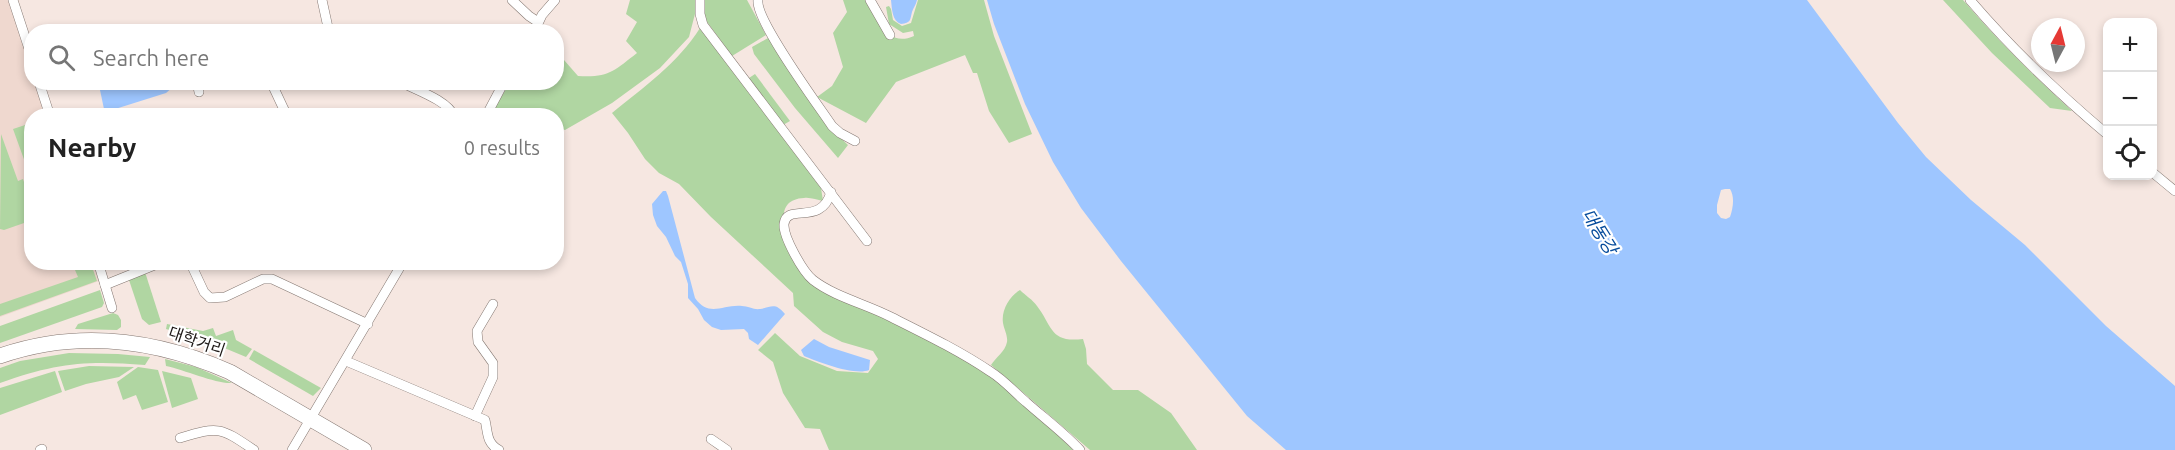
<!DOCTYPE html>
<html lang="en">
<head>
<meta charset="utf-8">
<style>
  :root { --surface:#fff; --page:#f6f6f6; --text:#222; --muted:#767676; --line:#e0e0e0 }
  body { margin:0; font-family:Ubuntu,"Noto Sans KR",sans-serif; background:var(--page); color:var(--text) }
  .controls { position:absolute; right:18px; top:18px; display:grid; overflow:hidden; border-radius:12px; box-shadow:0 3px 9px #0003 }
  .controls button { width:54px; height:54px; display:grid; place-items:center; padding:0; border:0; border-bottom:2px solid var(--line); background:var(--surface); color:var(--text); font:30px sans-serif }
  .compass { position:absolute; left:2031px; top:18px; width:54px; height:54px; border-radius:50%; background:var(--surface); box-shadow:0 3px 9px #0003; rotate:7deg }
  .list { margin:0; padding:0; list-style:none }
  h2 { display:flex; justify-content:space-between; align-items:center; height:78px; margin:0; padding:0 24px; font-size:26px }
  h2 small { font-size:20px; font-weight:400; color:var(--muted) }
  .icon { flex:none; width:33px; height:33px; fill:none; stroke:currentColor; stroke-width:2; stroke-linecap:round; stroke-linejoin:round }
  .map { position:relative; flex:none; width:2175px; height:450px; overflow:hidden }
  .search { position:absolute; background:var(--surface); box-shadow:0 3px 9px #0003; left:24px; top:24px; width:540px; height:66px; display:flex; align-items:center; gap:15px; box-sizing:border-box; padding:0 21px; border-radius:24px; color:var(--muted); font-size:22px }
  .panel { position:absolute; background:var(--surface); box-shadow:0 3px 9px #0003; left:24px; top:108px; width:540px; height:162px; border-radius:24px }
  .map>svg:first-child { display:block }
</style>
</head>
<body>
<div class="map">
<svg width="2175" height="450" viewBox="0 0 2175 450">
  <rect width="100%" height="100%" fill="#f6e7e1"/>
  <!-- built -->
  <path fill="#efd8cf" d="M0,0H10L31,68L32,82L36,83L46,115L32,116V262L93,263L99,281L0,317Z"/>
  <!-- green -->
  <g fill="#b0d6a2">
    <path d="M630,0H695L696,10L689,37L660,68L612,103L565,130L557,128L556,116L497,115L493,110L510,83L556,82L557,52L578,76C608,78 614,71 637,53L626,41L637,22L626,14Z"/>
    <path d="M702,0H747L766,35L732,56L702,15Z"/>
    <path d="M843,0H866C877,19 887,48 914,36L913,31L903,33L889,24L886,7L889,6L891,9L893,20L902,26L911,23L918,0H984L994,36L1032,134L1009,143L989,111L977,73H973L965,55L896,82L866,123L817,97L832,86L843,67L833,33L847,12Z"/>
    <path d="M1943,0H1963C1997,40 2034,76 2072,111L2050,108L1992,53Z"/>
    <path d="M700,28L821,188L823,201C817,200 810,197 804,198C764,200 794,252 801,272L938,344L991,376L1059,435L1073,450H829L820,429L805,428L783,393L773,362L758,350L775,333L800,356L837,371L868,373L878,359L873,351L842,342L823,332L794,306L793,293L711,217L679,184L659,173L645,159L628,133L612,113C643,88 678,63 700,28Z"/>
    <path d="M768,38L833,131L848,145L838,158L795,108L754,54L752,47Z"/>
    <path d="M755,74L790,121L783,125L749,78Z"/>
    <path d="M31,123H32L31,193L26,178L30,176L13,129Z"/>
    <path d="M1,134L18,181L23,179L31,203V235L29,236L24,223L4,230L0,229Z"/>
    <path d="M91,264L97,281L0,316V304L78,277L75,270Z"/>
    <path d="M145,272L161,322L149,325L142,319L128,277Z"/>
    <path d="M100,290L104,303L102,307L0,343V326Z"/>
    <path d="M1020,290C1025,295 1033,300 1037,306C1053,327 1050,343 1083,339L1086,349L1087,364L1113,390H1138L1171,413L1197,450H1090L991,365C996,357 1005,352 1007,342C1008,336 1004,329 1003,323C1001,310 1010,296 1020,290Z"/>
    <path d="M113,313L118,315L121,320V327L117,330L75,329L78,324Z"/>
    <path d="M167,324L203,331L213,328L216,336L233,330L236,340L252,349L246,357L210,342L166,329Z"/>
    <path d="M254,350L321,388L313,396L249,359Z"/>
    <path d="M69,353L118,354L150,357L145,365C87,360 55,363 0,383V368L20,361Z"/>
    <path d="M165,359L196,367L232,383C216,384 185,370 166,366Z"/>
    <path d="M89,366L134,367L119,377L86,384L65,391L58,371Z"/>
    <path d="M138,367L158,370L168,402L142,410L136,395L123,400L117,382Z"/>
    <path d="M55,371L62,392L0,415V388Z"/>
    <path d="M162,371L191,378L198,399L172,408Z"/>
  </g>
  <!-- water -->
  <g fill="#9ec6ff" fill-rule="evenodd">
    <path d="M891,0H917C916,5 913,8 912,12C910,20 911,23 901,24C892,21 892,9 891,0Z"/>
    <path d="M987,0H1807L1898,123L1926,157L1971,200L2025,245L2106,326L2175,386V450H1286L1247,416L1121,261L1081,208L1053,162L1025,104L994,24ZM1725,189H1730C1735,197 1733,208 1730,217L1726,219L1721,218L1717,213V205L1721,190Z"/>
    <path d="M126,83H172L173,87L166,93L112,110L104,109L100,90Z"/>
    <path d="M663,191H666L668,196L695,298C709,318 723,304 742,306C748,306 754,310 760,309C772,307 775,302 785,314L758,345L749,339L748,333L744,329L721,330L712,327L704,320L698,309L688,298V284L681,262L675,256L666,237L657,226L653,215L652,204Z"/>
    <path d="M814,339L829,347L870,360L869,370C855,376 818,362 804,356L801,350Z"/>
  </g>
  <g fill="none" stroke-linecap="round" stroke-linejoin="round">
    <defs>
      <g id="street">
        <path d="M13,0L32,58"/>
        <path d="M322,0L329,32"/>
        <path d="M512,0L529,16L538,22"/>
        <path d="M700,0V14L703,25L867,241"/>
        <path d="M758,0C755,20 818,105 832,126L840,133L855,141"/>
        <path d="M870,0L890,35"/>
        <path d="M1970,0C2012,49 2058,93 2108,135"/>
        <path d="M534,32L542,15L555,0"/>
        <path d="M39,82L50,116"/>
        <path d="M197,82L199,92"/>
        <path d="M271,82L287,116"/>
        <path d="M401,82C416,90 447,100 454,116"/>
        <path d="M486,116L504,82"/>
        <path d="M2152,172L2175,191"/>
        <path d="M831,192C821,227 787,202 784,224C783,237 803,272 813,280C835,297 866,304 891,317C925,334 960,351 991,372C1004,380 1014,392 1026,402C1044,418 1063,432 1080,450"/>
        <path d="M98,262L112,308"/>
        <path d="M190,262L204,292L210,298L225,297L263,279H272L368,324"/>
        <path d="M105,285L162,262"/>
        <path d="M346,361L485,420C488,432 486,443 499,450"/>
        <path d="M475,416L493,377V363L478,342L477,331L493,304"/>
        <path d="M180,438C219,426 220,427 254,450"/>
        <path d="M711,439L727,450"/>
        <path d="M40,450L42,449"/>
        <path d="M292,450L403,262"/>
      </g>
      <path id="primary" d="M0,356C78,329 155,339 230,372L364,450"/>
    </defs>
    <!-- street casing -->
    <use href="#street" stroke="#847771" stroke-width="10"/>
    <!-- primary casing -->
    <use href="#primary" stroke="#847771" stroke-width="16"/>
    <!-- street -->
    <use href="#street" stroke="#fff" stroke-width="9"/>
    <!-- primary -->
    <use href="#primary" stroke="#fff" stroke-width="15"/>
  </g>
  <g text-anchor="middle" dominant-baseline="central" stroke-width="4.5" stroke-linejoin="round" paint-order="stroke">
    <!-- street labels -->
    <g font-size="16" fill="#1c1715" stroke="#fff">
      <text transform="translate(197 341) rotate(19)">대학거리</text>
    </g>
    <!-- water labels -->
    <g font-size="18" font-style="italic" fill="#074c9c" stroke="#fff">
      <text transform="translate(1600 231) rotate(58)">대동강</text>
    </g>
  </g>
</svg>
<div class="controls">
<button>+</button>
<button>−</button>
<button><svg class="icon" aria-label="locate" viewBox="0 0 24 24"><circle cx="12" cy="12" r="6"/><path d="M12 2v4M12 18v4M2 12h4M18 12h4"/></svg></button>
</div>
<svg class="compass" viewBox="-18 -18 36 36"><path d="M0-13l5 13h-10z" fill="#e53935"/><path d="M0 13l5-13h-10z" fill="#767676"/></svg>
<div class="search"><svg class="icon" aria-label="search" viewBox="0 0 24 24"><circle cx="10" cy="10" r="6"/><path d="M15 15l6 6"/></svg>Search here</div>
<section class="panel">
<h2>Nearby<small>0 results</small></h2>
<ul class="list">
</ul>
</section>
</div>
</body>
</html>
